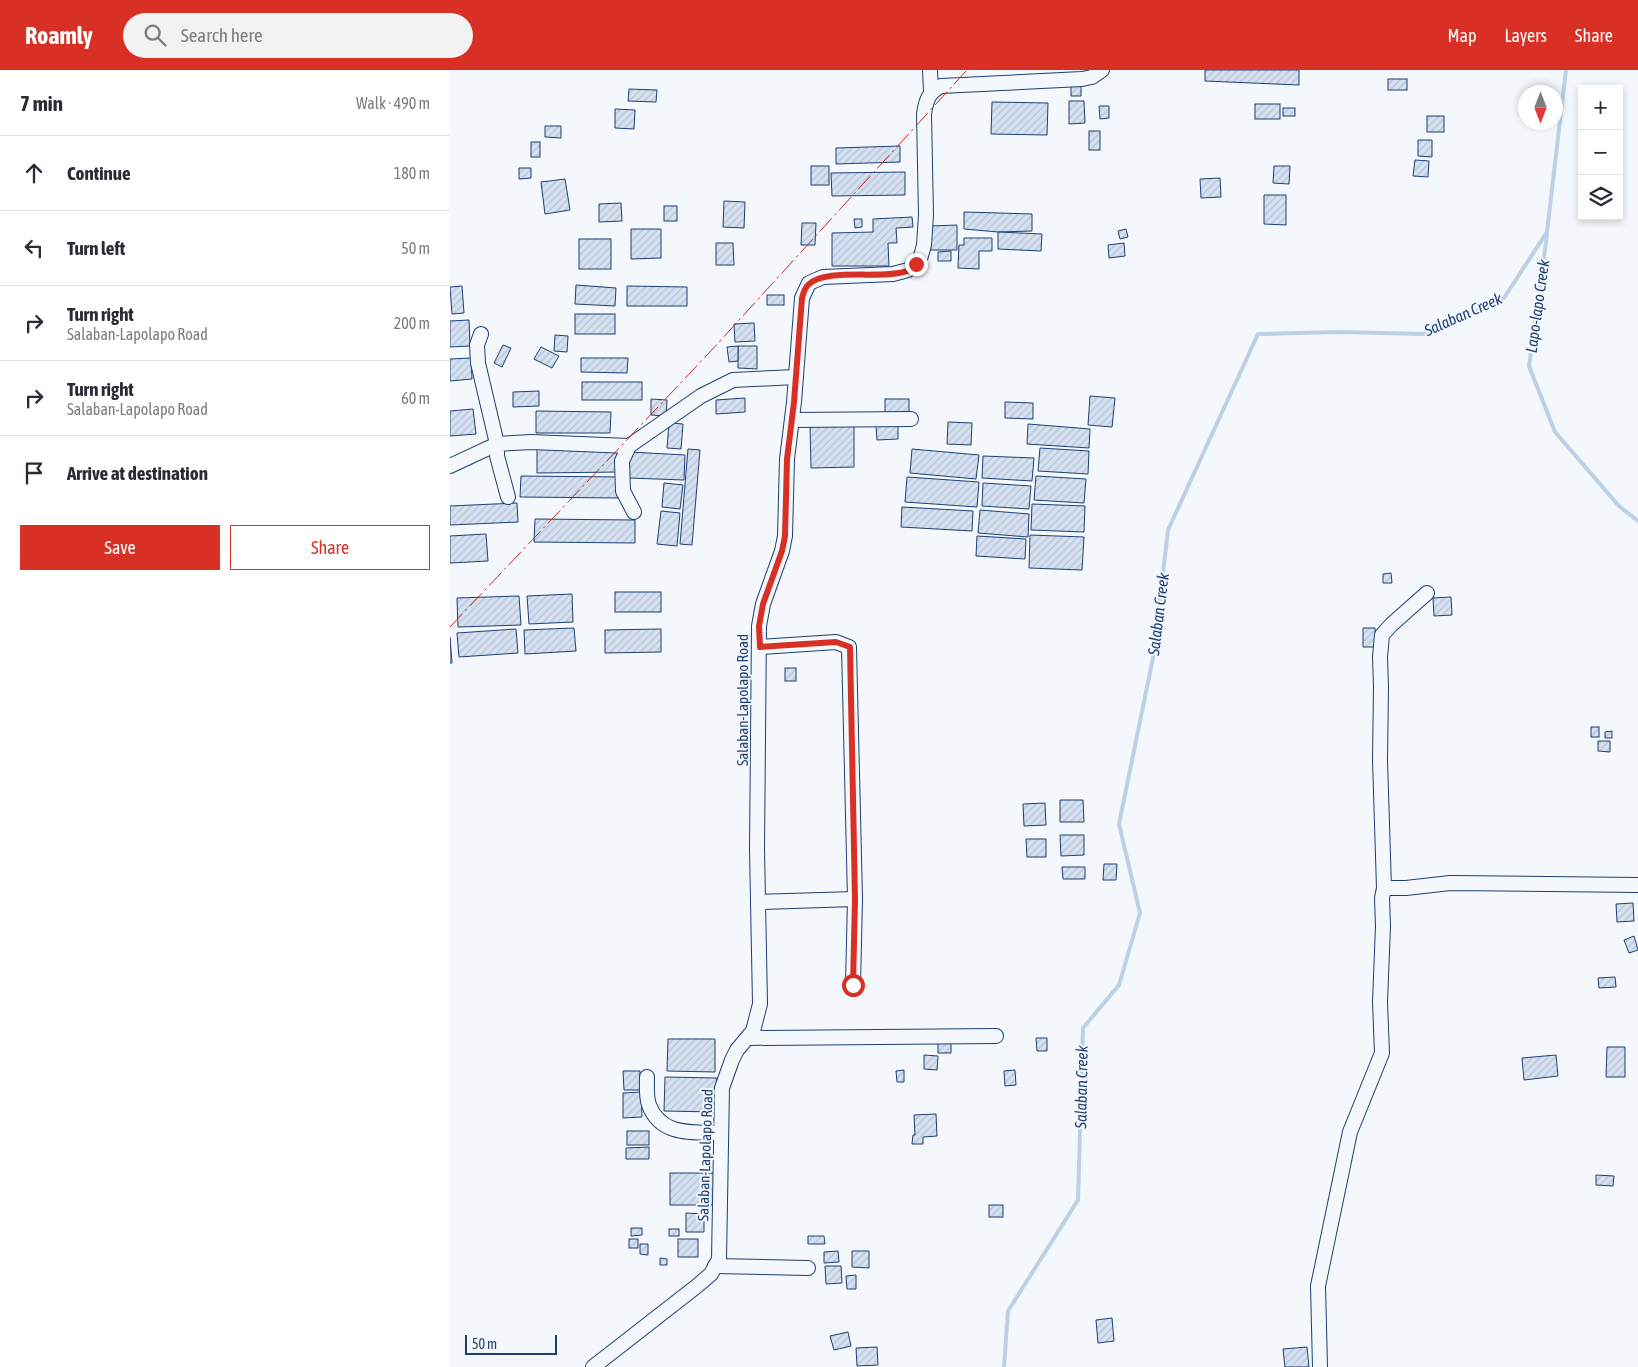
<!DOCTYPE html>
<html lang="en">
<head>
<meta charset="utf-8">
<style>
  :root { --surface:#fff; --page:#f2f2f3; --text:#2b2b33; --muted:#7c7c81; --line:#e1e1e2; --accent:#d93025 }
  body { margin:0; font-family:"Asap Condensed",sans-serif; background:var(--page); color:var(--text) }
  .controls { position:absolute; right:15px; top:15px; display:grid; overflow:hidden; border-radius:0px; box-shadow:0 2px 8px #0003 }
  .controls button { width:45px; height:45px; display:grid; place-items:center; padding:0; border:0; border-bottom:1px solid var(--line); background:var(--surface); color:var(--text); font:25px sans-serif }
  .compass { position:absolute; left:1068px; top:15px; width:45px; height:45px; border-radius:50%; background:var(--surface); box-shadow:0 2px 8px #0003; rotate:180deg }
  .scale { position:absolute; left:15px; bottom:12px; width:92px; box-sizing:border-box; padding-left:5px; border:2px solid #1d3f73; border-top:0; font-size:14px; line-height:18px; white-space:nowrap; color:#1d3f73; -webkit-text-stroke:4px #f4f7fb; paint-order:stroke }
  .stop { position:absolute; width:15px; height:15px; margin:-11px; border:4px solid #d93025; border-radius:50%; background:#fff }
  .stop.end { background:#d93025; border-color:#fff; box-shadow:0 1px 5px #0008 }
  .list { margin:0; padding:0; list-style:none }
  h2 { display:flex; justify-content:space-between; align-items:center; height:65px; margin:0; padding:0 20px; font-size:21px }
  h2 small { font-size:16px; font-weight:400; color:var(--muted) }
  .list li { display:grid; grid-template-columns:32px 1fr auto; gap:15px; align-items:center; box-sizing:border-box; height:75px; padding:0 20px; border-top:1px solid var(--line) }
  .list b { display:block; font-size:19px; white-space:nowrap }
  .list p { margin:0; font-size:16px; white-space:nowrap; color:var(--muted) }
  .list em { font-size:16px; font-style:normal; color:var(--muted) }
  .actions { display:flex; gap:10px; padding:15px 20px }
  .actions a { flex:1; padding:11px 0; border:1px solid var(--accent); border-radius:0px; text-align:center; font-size:18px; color:var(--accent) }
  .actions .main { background:var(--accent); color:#fff }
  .icon { flex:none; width:28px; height:28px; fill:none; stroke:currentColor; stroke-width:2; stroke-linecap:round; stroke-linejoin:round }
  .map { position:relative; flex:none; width:1188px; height:1297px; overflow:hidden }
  header { display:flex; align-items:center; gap:30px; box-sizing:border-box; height:70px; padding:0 25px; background:var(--accent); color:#fff }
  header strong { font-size:24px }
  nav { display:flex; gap:28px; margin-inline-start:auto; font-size:18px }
  .search { width:350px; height:45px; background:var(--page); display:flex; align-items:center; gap:12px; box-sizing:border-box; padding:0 18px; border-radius:28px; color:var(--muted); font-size:19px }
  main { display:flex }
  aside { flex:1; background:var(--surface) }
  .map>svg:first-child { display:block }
</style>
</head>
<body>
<header>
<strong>Roamly</strong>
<div class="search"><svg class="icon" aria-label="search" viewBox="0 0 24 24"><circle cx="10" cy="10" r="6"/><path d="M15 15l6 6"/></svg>Search here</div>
<nav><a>Map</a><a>Layers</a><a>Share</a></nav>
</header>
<main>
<aside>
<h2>7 min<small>Walk · 490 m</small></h2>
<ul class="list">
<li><svg class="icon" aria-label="ahead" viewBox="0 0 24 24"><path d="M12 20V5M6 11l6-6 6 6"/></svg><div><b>Continue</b></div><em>180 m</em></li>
<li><svg class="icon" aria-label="left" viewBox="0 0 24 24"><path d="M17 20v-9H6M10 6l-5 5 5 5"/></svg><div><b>Turn left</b></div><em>50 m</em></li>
<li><svg class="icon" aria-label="right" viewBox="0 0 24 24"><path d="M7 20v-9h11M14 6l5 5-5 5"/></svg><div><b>Turn right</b><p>Salaban-Lapolapo Road</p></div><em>200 m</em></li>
<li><svg class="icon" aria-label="right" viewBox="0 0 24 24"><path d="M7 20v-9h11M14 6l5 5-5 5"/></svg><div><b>Turn right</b><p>Salaban-Lapolapo Road</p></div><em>60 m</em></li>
<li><svg class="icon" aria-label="arrive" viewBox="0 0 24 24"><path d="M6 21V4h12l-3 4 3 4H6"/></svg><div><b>Arrive at destination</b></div></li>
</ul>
<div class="actions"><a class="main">Save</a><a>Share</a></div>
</aside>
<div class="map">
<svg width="1188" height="1297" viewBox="0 0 1188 1297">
  <defs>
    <pattern id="building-hatch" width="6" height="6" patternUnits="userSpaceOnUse" patternTransform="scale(1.25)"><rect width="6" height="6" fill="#d5e0f0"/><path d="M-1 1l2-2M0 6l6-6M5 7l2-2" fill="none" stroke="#b6c1d1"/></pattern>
  </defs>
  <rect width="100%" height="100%" fill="#f4f7fb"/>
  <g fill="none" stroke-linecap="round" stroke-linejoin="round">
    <!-- stream -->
    <g stroke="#bed0e5" stroke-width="4">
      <path d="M1097,165L1079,296L1105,362L1169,436L1188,451"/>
      <path d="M554,1297L558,1241L628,1130L633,958L669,915L690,843L669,754L703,588L718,460L808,264L890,262L973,264L1054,228L1097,162L1116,0"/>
    </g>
  </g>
  <!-- building -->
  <g fill="url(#building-hatch)" stroke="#1d3f73">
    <path d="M755,0H849V15L755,11Z"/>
    <rect x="938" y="9" width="19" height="11"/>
    <path d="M621,15L631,16V26H621Z"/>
    <path d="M179,19L207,20L206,32L178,31Z"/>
    <path d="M619,31H634L635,53L619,54Z"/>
    <path d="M542,32L598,33L597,65L541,64Z"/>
    <rect x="805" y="34" width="25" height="15"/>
    <path d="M649,36H659V48L650,49Z"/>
    <rect x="833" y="38" width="12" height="8"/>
    <path d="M165,39L185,40L184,59L165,58Z"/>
    <rect x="977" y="46" width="17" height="16"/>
    <path d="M95,56H111V68L95,67Z"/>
    <rect x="639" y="61" width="11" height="19"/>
    <path d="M968,70H982V87L968,86Z"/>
    <rect x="81" y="72" width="9" height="15"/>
    <path d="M450,76V92L386,94V78Z"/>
    <path d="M965,90L979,91L978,107L963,106Z"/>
    <rect x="361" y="96" width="18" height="19"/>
    <path d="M824,96H840L839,114L823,113Z"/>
    <path d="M69,98H81V108L69,109Z"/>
    <path d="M455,102V125L382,126L381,103Z"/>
    <path d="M770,108L771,127L751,128L750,109Z"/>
    <path d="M115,109L120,140L95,144L91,112Z"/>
    <path d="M814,125H836V155L814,154Z"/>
    <path d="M274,131L295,132L294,158L273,157Z"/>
    <path d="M171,133L172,151L149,152V134Z"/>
    <rect x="214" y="136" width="13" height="15"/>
    <path d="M514,142L582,144V161L548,162L514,159Z"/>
    <path d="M462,147L463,157L446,158L447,173H438L439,196H382V163L423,162V149Z"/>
    <path d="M404,149H412V157L405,158Z"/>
    <path d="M352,153H366L365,175H351Z"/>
    <path d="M507,155V180H480V156Z"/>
    <path d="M181,159H211V188L181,189Z"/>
    <path d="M676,159L678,167L670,169L668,161Z"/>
    <path d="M548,162L592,164L591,181L548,179Z"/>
    <path d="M514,168H542V181H529V199L508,198L509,175H514Z"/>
    <rect x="129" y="169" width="32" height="30"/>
    <path d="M266,173H283L284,195H266Z"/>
    <path d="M674,173L675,186L659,188L658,175Z"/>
    <path d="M501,181V191H488V182Z"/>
    <path d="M126,215L166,218L165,236L125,234Z"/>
    <path d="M12,216L14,243L2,244L0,217Z"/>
    <path d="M177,216L237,217V236H177Z"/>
    <rect x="317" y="225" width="17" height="10"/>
    <rect x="125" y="244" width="40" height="20"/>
    <path d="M19,250L20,276L0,277V251Z"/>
    <path d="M304,253L305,271L285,272L284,254Z"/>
    <path d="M105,265L118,266L117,282L104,281Z"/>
    <path d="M53,275L61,278L52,297L44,293Z"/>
    <path d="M288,276H307V299L288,298Z"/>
    <path d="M288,276V291L279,292L277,277Z"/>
    <path d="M91,277L109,286L102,298L84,289Z"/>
    <path d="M21,288L22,309L0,311V289Z"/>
    <path d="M131,288H178L177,303L131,302Z"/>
    <rect x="132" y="312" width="60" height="18"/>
    <path d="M89,321V336L63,337V322Z"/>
    <path d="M640,326L665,328L662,357L638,355Z"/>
    <path d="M295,328V342L266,344V330Z"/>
    <path d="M201,329L217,330L216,346L201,345Z"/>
    <rect x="435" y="329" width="24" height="14"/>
    <path d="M555,332L583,333V349L555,348Z"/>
    <path d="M23,339L26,364L0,366V341Z"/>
    <path d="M86,341L161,342L160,363H86Z"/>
    <path d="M498,352L522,353L521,375L497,374Z"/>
    <path d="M219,353L233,354L231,379L217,378Z"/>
    <path d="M578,354L640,359L639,378L577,374Z"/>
    <path d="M448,355V369L427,370L426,356Z"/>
    <path d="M360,356H404V397L361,398Z"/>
    <path d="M590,378L639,381L638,404L588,401Z"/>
    <path d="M87,379H169V402L87,403Z"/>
    <path d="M238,379L250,380L242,475L230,474Z"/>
    <path d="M462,379L529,385L526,409L460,403Z"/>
    <path d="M180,382L235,385L234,410L179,408Z"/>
    <path d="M533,386L584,388L582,411L532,408Z"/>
    <path d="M71,406L170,407V428L70,427Z"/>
    <path d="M586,406L636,409L634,433L584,430Z"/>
    <path d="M457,407L529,412L527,437L455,432Z"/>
    <path d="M214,413L233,415L230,439L212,437Z"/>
    <path d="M533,413L581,416L579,439L532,436Z"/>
    <path d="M67,433L68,452L0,455V436Z"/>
    <path d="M582,434L635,436L634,462L581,460Z"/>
    <path d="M452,437L523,441L522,461L451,457Z"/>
    <path d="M530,440L579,444L578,467L528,463Z"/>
    <path d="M211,441L230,443L227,476L207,474Z"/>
    <path d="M85,449L185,450V473L84,472Z"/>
    <path d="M36,464L38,491L0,493V466Z"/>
    <path d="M580,465L634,467L632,500L579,498Z"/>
    <path d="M527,466L576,469L575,489L526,486Z"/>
    <path d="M941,503L942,513H933V504Z"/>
    <rect x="165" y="522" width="46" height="20"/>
    <path d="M122,524L123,552L79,554L77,526Z"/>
    <path d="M69,526L71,555L8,557L7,528Z"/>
    <path d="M1001,527L1002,545L984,546L983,528Z"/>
    <path d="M124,558L126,581L75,584L74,560Z"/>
    <path d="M913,558H925L926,577H913Z"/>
    <path d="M66,559L68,583L9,587L7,563Z"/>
    <path d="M211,559V582L155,583V560Z"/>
    <path d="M0,567L2,593H0Z"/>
    <rect x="335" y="598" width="11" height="13"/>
    <rect x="1141" y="657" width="8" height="10"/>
    <path d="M1162,661V668H1155V662Z"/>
    <path d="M1148,671H1160V682L1148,681Z"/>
    <path d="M610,730H633L634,752H610Z"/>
    <path d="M595,733L596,755L574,756L573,734Z"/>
    <path d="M610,765H634V785L611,786Z"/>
    <path d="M576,769H596V787H577Z"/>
    <path d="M654,794H667L666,810H653Z"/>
    <path d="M612,797H635V809H613Z"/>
    <path d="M1183,833L1184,851L1167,852L1166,834Z"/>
    <path d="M1184,866L1188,880L1179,883L1174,870Z"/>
    <path d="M1165,907L1166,917L1149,918L1148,908Z"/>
    <path d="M586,968H597V981H587Z"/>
    <path d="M218,969H265V1002L217,1001Z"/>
    <path d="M501,972V983H488V973Z"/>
    <path d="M1157,977H1175V1007H1156Z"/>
    <path d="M474,985L488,986L487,1000L474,999Z"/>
    <path d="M1106,985L1108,1006L1074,1010L1072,988Z"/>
    <path d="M454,1000V1012H447L446,1001Z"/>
    <path d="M565,1000L566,1015L555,1016L554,1001Z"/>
    <path d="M173,1001H190V1020H174Z"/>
    <path d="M215,1007L267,1008L266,1042L214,1041Z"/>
    <path d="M191,1022L192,1047L173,1048V1023Z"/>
    <path d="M486,1044L487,1066L473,1067V1074H462L463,1065H465L464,1045Z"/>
    <rect x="177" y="1061" width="22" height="14"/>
    <path d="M199,1077V1089H176V1078Z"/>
    <rect x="220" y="1103" width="48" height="32"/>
    <path d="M1146,1105L1164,1106L1163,1116L1146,1115Z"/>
    <rect x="539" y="1135" width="14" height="12"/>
    <path d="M236,1143L254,1144V1162H236Z"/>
    <path d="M181,1158H192V1165L181,1166Z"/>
    <rect x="219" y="1159" width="10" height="7"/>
    <path d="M358,1166H374L375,1174H358Z"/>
    <rect x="179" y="1169" width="9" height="9"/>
    <rect x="228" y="1169" width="20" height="18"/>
    <path d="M190,1174H198V1185L190,1184Z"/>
    <path d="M388,1181L389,1192L374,1193V1182Z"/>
    <path d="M402,1181H419V1198L402,1197Z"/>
    <path d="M210,1188L217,1189V1195H210Z"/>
    <path d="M375,1196H391L392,1213L376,1214Z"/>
    <path d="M406,1205V1219H397L396,1206Z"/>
    <path d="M662,1248L664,1271L648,1273L646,1250Z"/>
    <path d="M398,1262L401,1276L384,1280L380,1266Z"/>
    <path d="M427,1277L428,1295L407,1296L406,1278Z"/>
    <path d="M857,1277L859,1297H835L833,1279Z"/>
  </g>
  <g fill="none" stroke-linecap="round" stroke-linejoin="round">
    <defs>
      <g id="minor">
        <path d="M480,0L481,21"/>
        <path d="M342,350L461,349"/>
        <path d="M0,396L47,374L28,293L27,275L31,264"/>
        <path d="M58,427L47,386V374L81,372L179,376"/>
        <path d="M184,442L173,421L172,391L179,376L251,326L283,310L346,307"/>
        <path d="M310,577L386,572L399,577L405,829"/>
        <path d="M934,818L930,690L931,617L930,587L932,565L941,555L977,523"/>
        <path d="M308,832L405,829L403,915"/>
        <path d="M298,968L546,966"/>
        <path d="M197,1007C197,1015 196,1027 199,1035C211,1067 244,1062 271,1063"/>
        <path d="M265,1196L358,1198"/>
        <path d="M143,1297L247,1216L261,1204L269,1189L272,1018L282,990L287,980L303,961L310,934L307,779L309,556L313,534L332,481L335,466L337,389L344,332L352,228L359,213L373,207L443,204L458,200L466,194L471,186L474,175L476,145L474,44C476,30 479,22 491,16L632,9L642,7L652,0"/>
        <path d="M870,1297L868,1216L900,1062L932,983L930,932L933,856L932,828L934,818H956L1000,813L1188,815"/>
      </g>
    </defs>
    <!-- minor casing -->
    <use href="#minor" stroke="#1d3f73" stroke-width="16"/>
    <!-- minor -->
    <use href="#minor" stroke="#f4f7fb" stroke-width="14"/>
    <!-- power -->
    <path stroke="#c62828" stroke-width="1" stroke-dasharray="18 4 2.5 4" stroke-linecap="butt" d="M0,557L259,283L517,0"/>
  </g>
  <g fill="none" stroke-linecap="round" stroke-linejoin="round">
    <!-- route -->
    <path stroke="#d93025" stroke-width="6" d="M403,915L405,829L400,577L386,572L310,577L309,556L313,534L332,481L335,466L337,389L344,332L352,228C353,224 355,218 358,215C375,197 434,210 457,201C460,199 464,196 466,194"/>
  </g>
  <g text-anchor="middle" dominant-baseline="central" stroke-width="4" stroke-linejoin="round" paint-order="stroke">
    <!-- street labels -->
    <g font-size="15" fill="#1d3f73" stroke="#f4f7fb">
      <text transform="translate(292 630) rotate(-90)">Salaban-Lapolapo Road</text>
      <text transform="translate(255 1085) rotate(-88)">Salaban-Lapolapo Road</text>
    </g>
    <!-- water labels -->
    <g font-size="16" font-style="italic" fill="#1d3f73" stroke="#f4f7fb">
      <text transform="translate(1087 236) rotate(-82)">Lapo-lapo Creek</text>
      <text transform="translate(1013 244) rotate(-24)">Salaban Creek</text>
      <text transform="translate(708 544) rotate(-83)">Salaban Creek</text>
      <text transform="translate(631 1017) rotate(-89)">Salaban Creek</text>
    </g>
  </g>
</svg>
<div class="controls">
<button>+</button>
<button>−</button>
<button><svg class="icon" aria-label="layers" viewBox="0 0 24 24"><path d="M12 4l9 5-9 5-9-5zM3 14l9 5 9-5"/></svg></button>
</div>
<svg class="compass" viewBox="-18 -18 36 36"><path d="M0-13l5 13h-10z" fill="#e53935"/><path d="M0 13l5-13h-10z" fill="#7c7c81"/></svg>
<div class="scale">50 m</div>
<div class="stop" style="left:403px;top:915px"></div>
<div class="stop end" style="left:466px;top:194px"></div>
</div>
</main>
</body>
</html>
